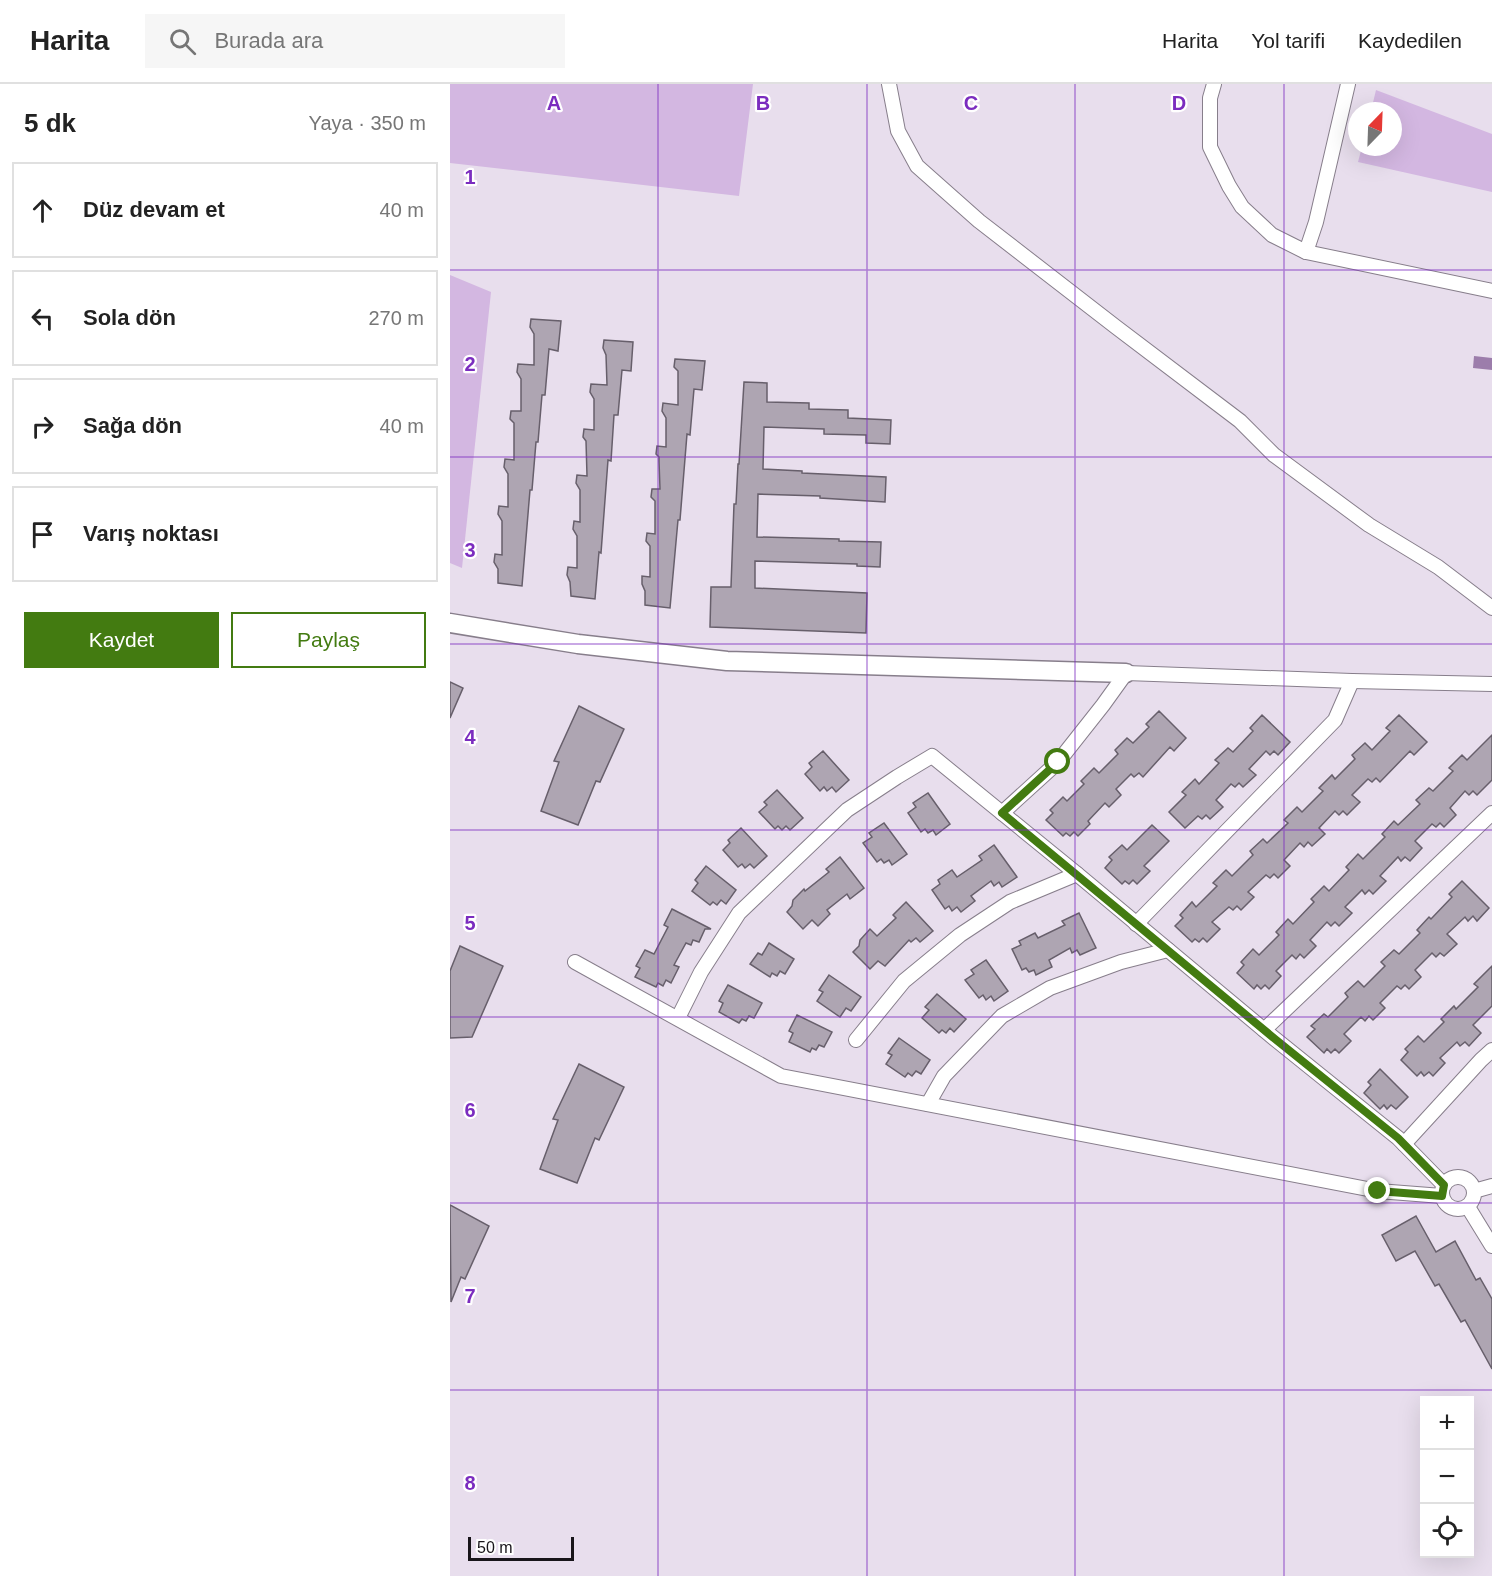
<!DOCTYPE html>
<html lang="tr">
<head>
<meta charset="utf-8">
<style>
  :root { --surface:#fff; --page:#f6f6f6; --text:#222; --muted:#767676; --line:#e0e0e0; --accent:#437b11 }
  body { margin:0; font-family:Arial,sans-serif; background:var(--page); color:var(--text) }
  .controls { position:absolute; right:18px; bottom:18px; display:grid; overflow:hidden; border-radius:0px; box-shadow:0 6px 24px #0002 }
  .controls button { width:54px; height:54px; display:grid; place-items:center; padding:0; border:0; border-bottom:2px solid var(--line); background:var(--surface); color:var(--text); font:30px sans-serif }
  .compass { position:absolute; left:898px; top:18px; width:54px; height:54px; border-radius:50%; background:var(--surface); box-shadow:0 6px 24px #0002; rotate:23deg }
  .scale { position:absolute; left:18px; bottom:15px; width:106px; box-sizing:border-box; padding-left:6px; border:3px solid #18151a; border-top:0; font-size:16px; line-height:21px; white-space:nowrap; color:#18151a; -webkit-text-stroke:4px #fff; paint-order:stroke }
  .stop { position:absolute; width:18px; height:18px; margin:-14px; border:4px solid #437b11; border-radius:50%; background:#fff }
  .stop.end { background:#437b11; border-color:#fff; box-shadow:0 2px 6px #0008 }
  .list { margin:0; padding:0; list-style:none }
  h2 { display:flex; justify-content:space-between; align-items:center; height:78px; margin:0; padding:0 24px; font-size:26px }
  h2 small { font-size:20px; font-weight:400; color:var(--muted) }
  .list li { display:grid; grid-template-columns:39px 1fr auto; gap:18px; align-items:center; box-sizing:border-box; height:96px; margin:0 12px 12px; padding:0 12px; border:2px solid var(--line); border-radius:0px }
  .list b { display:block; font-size:22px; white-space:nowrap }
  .list em { font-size:20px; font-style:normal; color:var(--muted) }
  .actions { display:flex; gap:12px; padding:18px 24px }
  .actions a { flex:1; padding:14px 0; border:2px solid var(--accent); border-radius:0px; text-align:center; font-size:21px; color:var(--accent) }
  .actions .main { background:var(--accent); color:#fff }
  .icon { flex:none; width:33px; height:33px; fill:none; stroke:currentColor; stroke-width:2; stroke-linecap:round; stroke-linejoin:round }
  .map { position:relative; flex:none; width:1042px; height:1492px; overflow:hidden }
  header { display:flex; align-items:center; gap:36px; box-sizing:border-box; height:84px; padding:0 30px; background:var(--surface); border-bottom:2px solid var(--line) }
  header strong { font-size:28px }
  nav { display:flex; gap:33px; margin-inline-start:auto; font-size:21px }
  .search { width:420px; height:54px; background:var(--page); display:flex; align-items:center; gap:15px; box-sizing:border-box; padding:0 21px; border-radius:0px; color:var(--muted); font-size:22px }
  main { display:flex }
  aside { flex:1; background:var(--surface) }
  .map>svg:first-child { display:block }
</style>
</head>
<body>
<header>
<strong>Harita</strong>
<div class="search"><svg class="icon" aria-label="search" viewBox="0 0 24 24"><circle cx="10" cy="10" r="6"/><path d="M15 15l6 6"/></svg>Burada ara</div>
<nav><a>Harita</a><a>Yol tarifi</a><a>Kaydedilen</a></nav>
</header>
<main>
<aside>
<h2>5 dk<small>Yaya · 350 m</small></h2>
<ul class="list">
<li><svg class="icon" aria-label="ahead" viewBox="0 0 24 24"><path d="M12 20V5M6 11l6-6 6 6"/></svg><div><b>Düz devam et</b></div><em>40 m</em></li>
<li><svg class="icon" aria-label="left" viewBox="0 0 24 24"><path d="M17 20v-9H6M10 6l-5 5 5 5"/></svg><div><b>Sola dön</b></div><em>270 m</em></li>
<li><svg class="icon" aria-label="right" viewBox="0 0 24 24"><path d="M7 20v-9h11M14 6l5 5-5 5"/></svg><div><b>Sağa dön</b></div><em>40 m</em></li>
<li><svg class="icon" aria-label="arrive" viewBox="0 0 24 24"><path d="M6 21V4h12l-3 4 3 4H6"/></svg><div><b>Varış noktası</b></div></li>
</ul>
<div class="actions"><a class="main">Kaydet</a><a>Paylaş</a></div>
</aside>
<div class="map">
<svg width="1042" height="1492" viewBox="0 0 1042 1492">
  <rect width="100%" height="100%" fill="#e8deed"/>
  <!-- green -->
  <g fill="#d3b7e1">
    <path d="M0,0H303L289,112L0,79Z"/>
    <path d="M926,6L1042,50V108L908,78L912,63H943V27H921Z"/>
    <path d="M0,191L41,208L12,484L0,479Z"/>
  </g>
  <!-- water -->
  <path fill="#9c7dab" d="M1024,272L1042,274V286L1023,284Z"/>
  <!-- building -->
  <g fill="#aea5b2" stroke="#675f6b" stroke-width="1.5">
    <path d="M81,235L111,237L108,267L99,265L95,311H92L88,358H86L82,406H80L72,502L48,499V485L44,478L45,470L52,471V437L48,430L49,422L58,423V390L54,383L55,375L64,376V339L60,335L61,327H71V295L67,288L68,280L84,281V250L80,243Z"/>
    <path d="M154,256L183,258L181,287L172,286L168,331H164L161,377L158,376L151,469L149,468L145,515L121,512L120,498L117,491L118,483L127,484V452L123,445L124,437L130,438V406L126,399L127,391L137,392L136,357L133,353L134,345L144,346V315L140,308L141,300L157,301L156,271L153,264Z"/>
    <path d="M225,275L255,277L252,306L244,305L240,351L237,350L230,436H228L220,524L195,521V507L192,500V492L200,493V462L196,457L197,449L205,450V417L201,413L202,405H210L209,377V373L206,370L207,362L216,363V334L212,327L213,319L228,321V287L224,283Z"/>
    <path d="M294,298L317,299V318L359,319V325L398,326V334L441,336L440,360L416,359V351L374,350V345L314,343L313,385L352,387V389L436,393L435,418L370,414V412L308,410L307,453L389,455V457L431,458L430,483L407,482V480L305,477V504L417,509L416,549L260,543L261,503H281L284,420H286L288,380H289Z"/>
    <path d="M0,598L13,604L0,634Z"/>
    <path d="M129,622L174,645L150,698L146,697L128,741L91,727L109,678L104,677Z"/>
    <path d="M709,627L736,654L724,667L720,663L693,693L689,689L684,693L681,690L666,705L671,711L659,723L655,719L638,737L640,740L628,752L624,748L620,752L616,749L613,752L596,736L603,729L600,726L613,713L617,717L634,700L631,697L644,684L649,689L668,670L665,666L677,654L683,659L699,643L696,640Z"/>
    <path d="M812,631L840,658L828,671L824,667L820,671L816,667L799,685L806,691L793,703L789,699L785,703L781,700L766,716L773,723L760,735L756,731L752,735L748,732L735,744L719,728L736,711L732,708L745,695L749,700L769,679L765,676L778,664L783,668L803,647L800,644Z"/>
    <path d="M949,631L977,658L964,671L960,667L930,698L926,694L922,698L918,695L902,711L910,718L897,731L893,727L889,731L885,727L869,744L875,750L862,762L858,758L854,763L850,759L834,776L840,782L828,794L824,790L820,794L816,791L798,808L804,813L791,826L787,822L783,826L779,823L762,838L770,845L757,858L753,854L749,858L745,855L742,858L725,842L733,834L730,831L742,818L746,823L767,802L763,799L776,786L782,792L803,771L800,767L813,755L817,759L838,739L834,736L847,723L852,728L873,707L869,704L882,691L885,695L905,675L902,671L915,659L922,666L940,647L936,644Z"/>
    <path d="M1042,651V696L1027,711L1023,707L1019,711L1015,707L1000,724L1006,731L994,743L990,739L986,743L982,740L965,757L972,764L960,777L955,773L951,777L948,773L930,792L936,797L923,810L919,806L915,810L912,806L895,823L902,829L889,842L885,838L881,842L877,838L860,856L866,862L854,874L850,870L846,875L842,871L826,887L831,892L819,905L815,901L811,905L807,901L804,905L787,889L794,881L791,878L803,865L809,871L829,851L826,848L838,835L843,840L864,818L861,815L874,802L879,807L899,786L896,783L908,770L913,775L935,753L932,750L944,737L948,741L970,720L966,716L979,704L983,707L1003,687L999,684L1012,671L1017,676Z"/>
    <path d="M373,667L399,696L386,708L382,703L377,707L374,703L370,707L355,690L362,683L359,679Z"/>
    <path d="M327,706L353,734L340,746L336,742L332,746L328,742L325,745L309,728L317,721L314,718Z"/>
    <path d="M478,709L500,740L486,751L483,746L478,749L475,745L471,748L458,729L466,723L463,719Z"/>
    <path d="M434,739L457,770L442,781L439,776L434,779L431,775L427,778L413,759L422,753L419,749Z"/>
    <path d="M702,741L719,757L694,782L700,787L687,800L683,796L679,800L675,797L672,800L655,784L662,776L659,773L672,761L677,766Z"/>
    <path d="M291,744L317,772L304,784L300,780L295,784L292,780L288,783L273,766L280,759L278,756Z"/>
    <path d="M544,761L567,793L552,803L549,798L544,802L541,797L521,812L525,817L511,828L507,823L502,827L499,822L495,825L482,806L490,800L488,796L502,786L507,793L532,776L529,772Z"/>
    <path d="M390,773L414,804L400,815L397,810L377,826L380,830L368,842L362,836L353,845L337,828L342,822L343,816L354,805L355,807L379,788L376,785Z"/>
    <path d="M256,782L286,806L276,820L271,816L267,821L263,818L260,821L242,807L248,799L245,796Z"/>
    <path d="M1012,797L1039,824L1027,837L1023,832L1018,837L1015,833L997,850L1007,860L994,872L990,869L986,873L982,869L965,886L971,893L959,905L955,901L951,905L947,902L930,919L935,924L923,936L919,932L915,937L911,933L894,950L901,957L889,969L885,965L881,969L877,965L874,969L857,953L865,945L861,942L874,930L878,933L898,913L895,909L908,897L914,903L935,882L931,878L944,866L949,870L970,849L967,846L979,833L981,835L1002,813L999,810Z"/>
    <path d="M456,818L483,847L470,858L466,854L461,858L459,856L435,882L428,877L420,885L403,868L409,862L410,856L420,845L427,852L446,834L443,831Z"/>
    <path d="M222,825L261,845H255L249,858L243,856L241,861L236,859L224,881L229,883L221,899L216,896L213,902L208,899L206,903L185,893L190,884L186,882L195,866L204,870L218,843L214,841Z"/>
    <path d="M629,829L646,864L630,871L627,866L622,869L620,864L599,876L602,883L586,891L584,886L579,888L576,884L572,886L562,865L571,861L569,857L585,849L588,854L615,841L612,837Z"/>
    <path d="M319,859L344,875L335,890L330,887L327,892L322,889L320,893L300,880L308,869L312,871Z"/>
    <path d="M10,862L53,882L22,953L0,954V887Z"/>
    <path d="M536,876L558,907L544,917L541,912L536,916L533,911L529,914L515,896L524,890L521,886Z"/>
    <path d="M1042,882V922L1023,941L1031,949L1019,962L1015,958L1010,962L1007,958L990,974L995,979L983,992L979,988L974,992L971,988L967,992L951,976L958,968L955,965L968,952L974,958L994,938L991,935L1004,922L1006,925L1028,903L1024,900Z"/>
    <path d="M379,891L411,913L401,927L396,924L390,933L367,917L373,908L369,906Z"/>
    <path d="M278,901L312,919L304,934L299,932L296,937L292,935L289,939L269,928L273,919L269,917Z"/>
    <path d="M487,910L516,935L504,948L500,944L496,949L492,946L489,949L472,934L479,926L475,923Z"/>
    <path d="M347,931L382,948L374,963L369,961L366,966L362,964L360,968L339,958L343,949L339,947Z"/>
    <path d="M449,954L480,976L471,990L466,987L462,992L458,989L455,993L436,980L442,971L438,969Z"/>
    <path d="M129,980L174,1003L149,1056L145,1054L127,1099L90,1085L108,1036L103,1035Z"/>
    <path d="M930,985L958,1013L946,1025L941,1021L937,1025L934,1021L930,1025L914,1009L921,1001L918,998Z"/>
    <path d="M0,1121L39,1142L15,1195L11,1193L1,1218Z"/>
    <path d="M966,1132L986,1168L1005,1157L1026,1196L1030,1194L1042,1215V1285L1015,1236L1011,1238L989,1200L985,1202L965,1167L946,1177L932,1151Z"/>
  </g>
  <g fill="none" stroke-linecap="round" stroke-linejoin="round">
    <defs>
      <g id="minor">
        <path d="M439,0L448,47L467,82L529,137L666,243L790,337L824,371L919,441L988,483L1042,524"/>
        <path d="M764,0L760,14V63L779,102L792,123L822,151L856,168L1042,207"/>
        <path d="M856,168L866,138L898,0"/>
        <path d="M552,729L608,678L653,621L676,589L902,597L1042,600"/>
        <path d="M686,840L885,636L902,597"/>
        <path d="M125,878L331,992L928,1107L992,1112"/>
        <path d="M228,934L251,888L289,829L397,726L447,693L482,672L627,790L825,955L948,1054L994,1101"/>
        <path d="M814,946L1042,729"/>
        <path d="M406,956L454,897L510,851L560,818L627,790"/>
        <path d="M478,1020L494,992L552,932L600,904L671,878L718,866"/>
        <path d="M954,1060L1031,976L1042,966"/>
        <circle cx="1008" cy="1109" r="16"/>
        <path d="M1024,1107L1042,1102"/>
        <path d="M1018,1123L1042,1162"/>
      </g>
      <path id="tertiary" d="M0,539L128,560L277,577L676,589"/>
    </defs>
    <!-- minor casing -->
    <use href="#minor" stroke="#877e8b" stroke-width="16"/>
    <!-- tertiary casing -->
    <use href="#tertiary" stroke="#877e8b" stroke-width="21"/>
    <!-- minor -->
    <use href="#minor" stroke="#fff" stroke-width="14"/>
    <!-- tertiary -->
    <use href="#tertiary" stroke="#fff" stroke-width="18"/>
  </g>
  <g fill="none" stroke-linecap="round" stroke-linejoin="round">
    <!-- route -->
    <path stroke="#437b11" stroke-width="8" d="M608,678L552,729L825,955L948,1054L994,1101L992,1112L928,1107"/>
  </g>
  <!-- grid -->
  <path fill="none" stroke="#7b2cbf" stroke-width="1.5" stroke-opacity="0.55" d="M208,0V1492M417,0V1492M625,0V1492M834,0V1492M0,186H1042M0,373H1042M0,560H1042M0,746H1042M0,933H1042M0,1119H1042M0,1306H1042"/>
  <g font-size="20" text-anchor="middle" font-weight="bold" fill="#7b2cbf" stroke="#fff" stroke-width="4.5" stroke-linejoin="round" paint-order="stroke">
    <text x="104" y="26">A</text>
    <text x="313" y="26">B</text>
    <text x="521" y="26">C</text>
    <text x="729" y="26">D</text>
    <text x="20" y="100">1</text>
    <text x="20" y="287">2</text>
    <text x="20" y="473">3</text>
    <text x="20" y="660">4</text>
    <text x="20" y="846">5</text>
    <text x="20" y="1033">6</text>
    <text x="20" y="1219">7</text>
    <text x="20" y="1406">8</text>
  </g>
</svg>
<div class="controls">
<button>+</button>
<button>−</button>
<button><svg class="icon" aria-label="locate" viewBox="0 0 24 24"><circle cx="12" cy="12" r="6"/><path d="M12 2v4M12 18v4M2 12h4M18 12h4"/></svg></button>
</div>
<svg class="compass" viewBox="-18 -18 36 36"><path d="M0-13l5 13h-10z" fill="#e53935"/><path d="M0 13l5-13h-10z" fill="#767676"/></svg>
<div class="scale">50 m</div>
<div class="stop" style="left:608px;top:678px"></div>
<div class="stop end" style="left:928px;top:1107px"></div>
</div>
</main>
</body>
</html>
